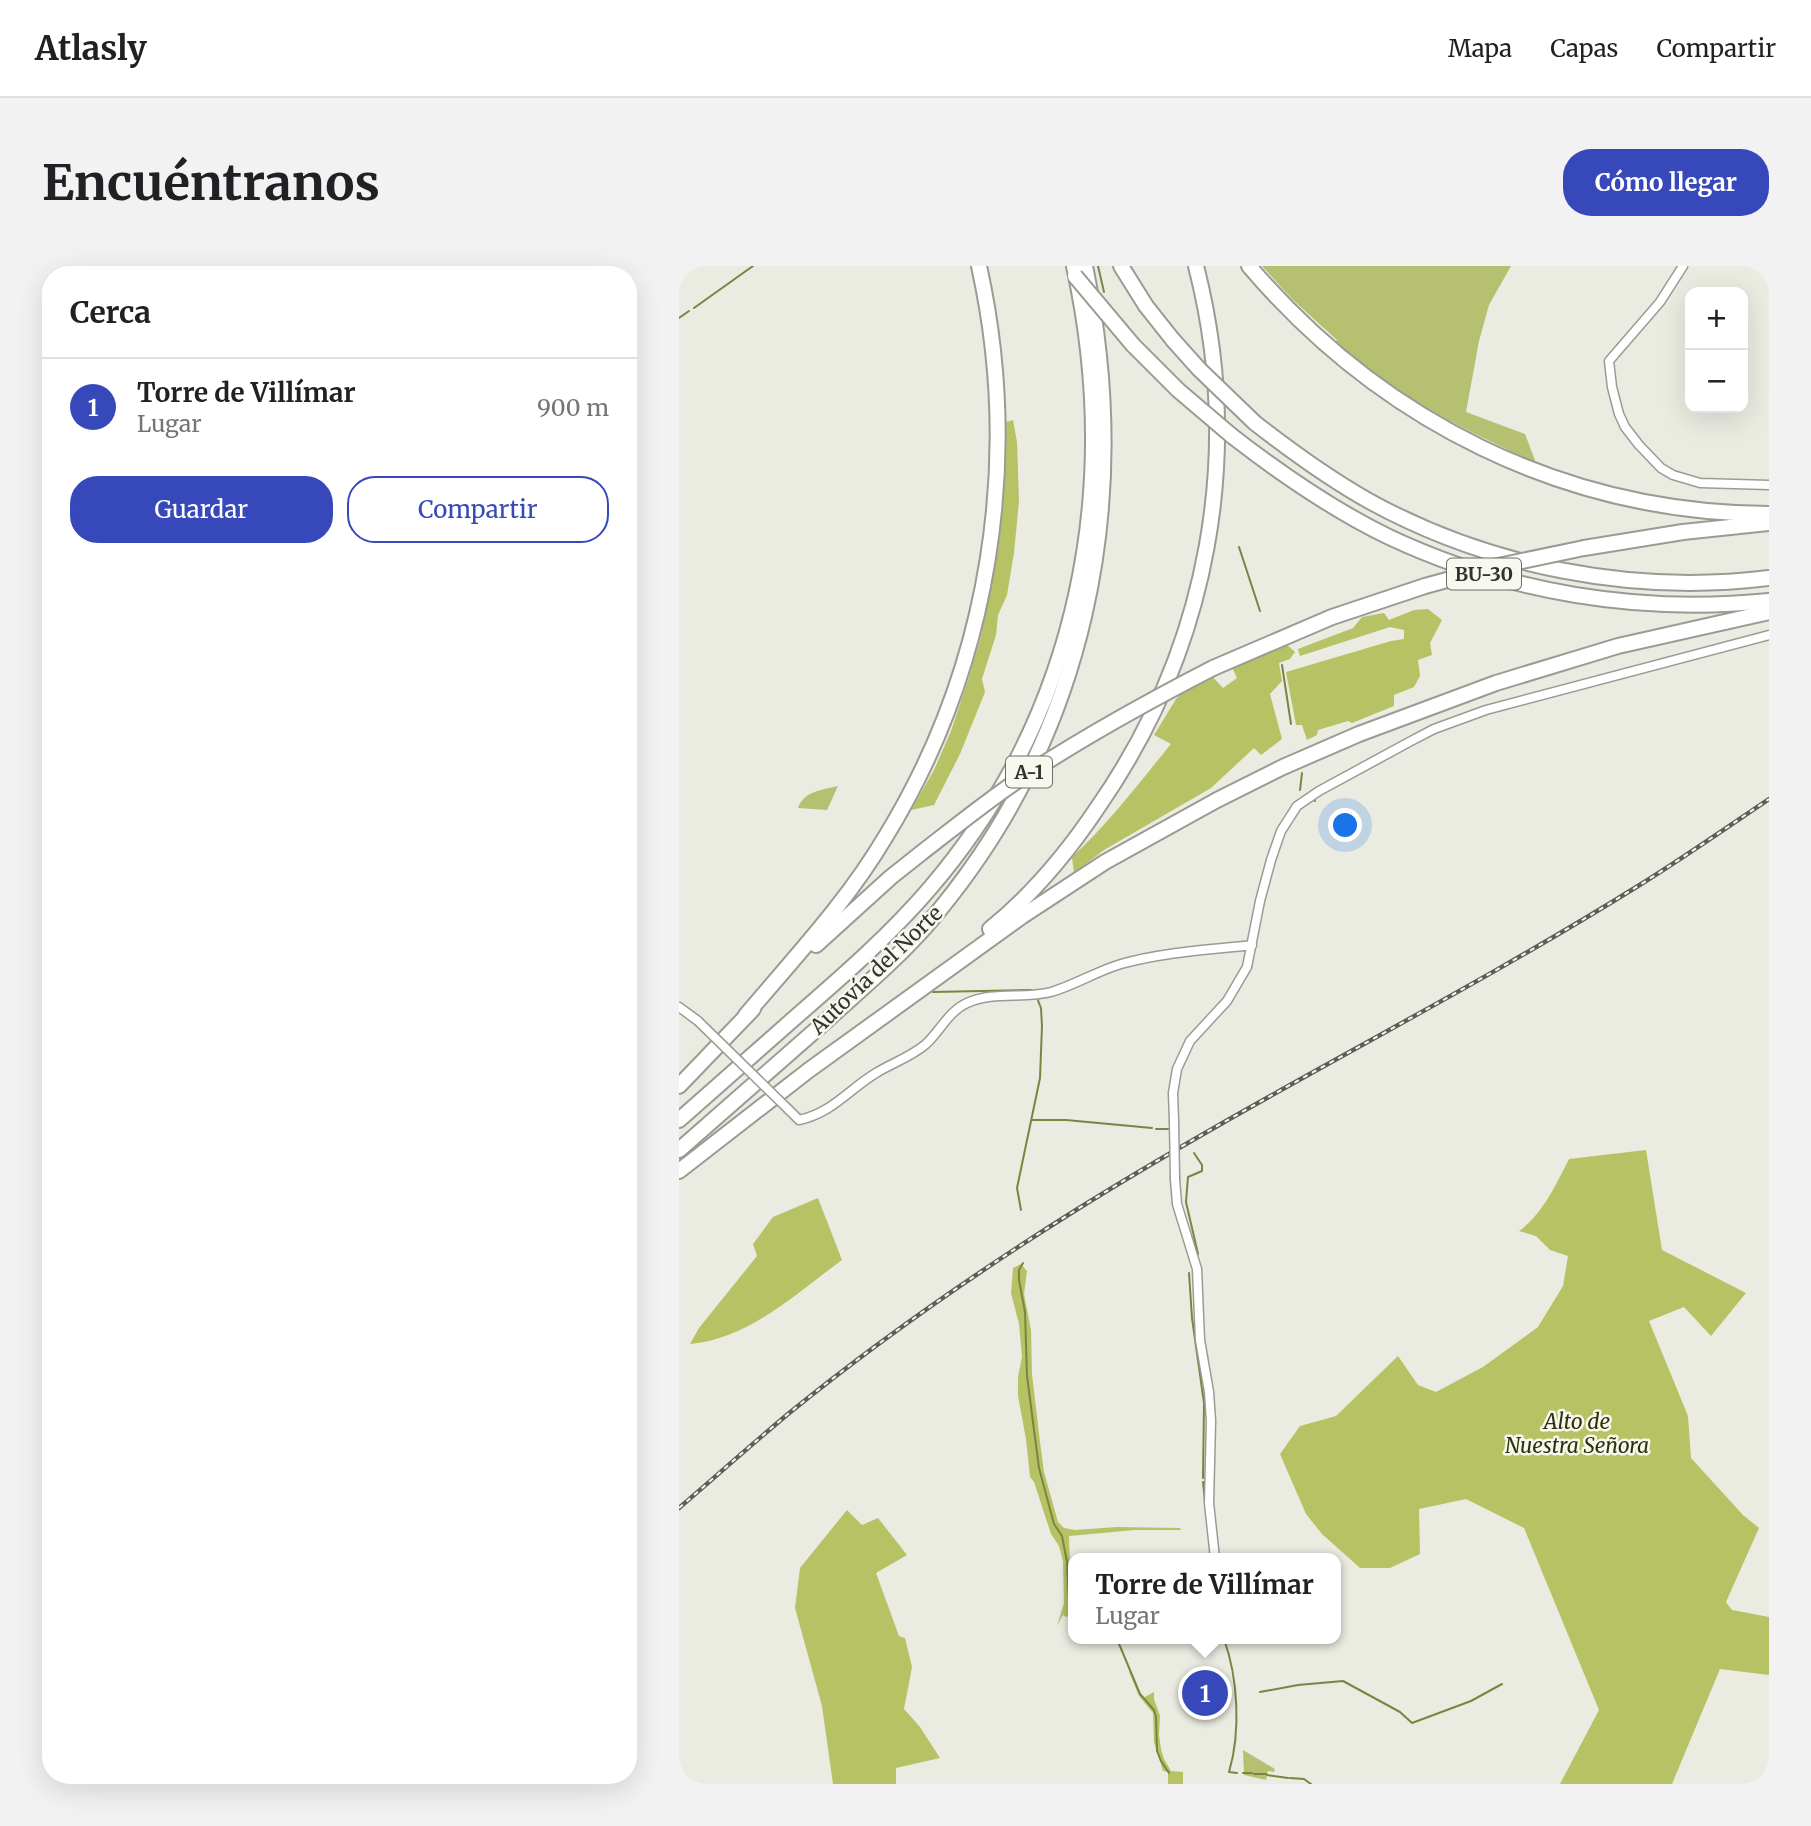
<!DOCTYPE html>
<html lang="es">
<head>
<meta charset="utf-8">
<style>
  :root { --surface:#fff; --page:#f2f2f2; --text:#202124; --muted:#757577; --line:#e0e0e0; --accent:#3748bb }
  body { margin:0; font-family:Merriweather,serif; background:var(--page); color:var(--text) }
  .controls { position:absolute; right:21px; top:21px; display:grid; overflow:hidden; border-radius:14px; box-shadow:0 7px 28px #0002 }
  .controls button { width:63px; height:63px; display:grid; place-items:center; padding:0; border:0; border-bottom:2px solid var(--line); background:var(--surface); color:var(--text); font:35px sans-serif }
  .you { position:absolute; left:667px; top:560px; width:24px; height:24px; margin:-18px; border:5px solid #fff; border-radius:50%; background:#1a73e8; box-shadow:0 0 0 10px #1a73e833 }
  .badge { display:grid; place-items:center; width:46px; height:46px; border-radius:50%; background:var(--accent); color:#fff; font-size:23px; font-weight:700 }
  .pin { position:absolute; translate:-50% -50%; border:4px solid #fff; box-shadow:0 2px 7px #0006 }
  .popup { position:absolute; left:389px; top:1287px; width:273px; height:91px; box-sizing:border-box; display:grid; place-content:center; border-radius:14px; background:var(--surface); filter:drop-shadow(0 2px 5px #0005); font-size:23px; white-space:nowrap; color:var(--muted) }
  .popup b { font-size:26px; color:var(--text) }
  .popup::after { content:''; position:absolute; left:50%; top:100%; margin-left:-14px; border:14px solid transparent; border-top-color:var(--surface) }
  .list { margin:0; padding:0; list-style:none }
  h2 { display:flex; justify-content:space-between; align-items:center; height:91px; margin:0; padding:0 28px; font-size:30px }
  h2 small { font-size:23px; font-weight:400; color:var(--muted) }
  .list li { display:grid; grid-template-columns:46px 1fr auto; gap:21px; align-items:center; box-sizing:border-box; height:98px; padding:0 28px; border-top:2px solid var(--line) }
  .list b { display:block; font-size:26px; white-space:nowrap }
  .list p { margin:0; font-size:23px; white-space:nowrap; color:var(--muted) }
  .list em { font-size:23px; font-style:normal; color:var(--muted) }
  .actions { display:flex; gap:14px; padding:21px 28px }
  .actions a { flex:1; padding:16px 0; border:2px solid var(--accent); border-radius:28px; text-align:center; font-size:24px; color:var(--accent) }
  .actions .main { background:var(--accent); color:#fff }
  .map { position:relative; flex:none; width:1090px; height:1518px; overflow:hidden; border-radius:28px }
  header { display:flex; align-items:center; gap:42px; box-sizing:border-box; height:98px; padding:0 35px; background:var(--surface); border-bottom:2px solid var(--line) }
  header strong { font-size:33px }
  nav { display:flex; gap:38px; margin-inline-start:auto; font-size:24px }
  .intro { display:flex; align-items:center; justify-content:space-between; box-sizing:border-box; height:168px; padding:0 42px }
  h1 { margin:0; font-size:49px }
  .button { padding:18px 32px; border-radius:28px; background:var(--accent); color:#fff; font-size:24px; font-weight:700 }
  main { display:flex; gap:42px; padding:0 42px }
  aside { flex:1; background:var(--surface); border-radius:28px; box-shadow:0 7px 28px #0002 }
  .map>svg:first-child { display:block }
</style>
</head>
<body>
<header>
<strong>Atlasly</strong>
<nav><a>Mapa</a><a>Capas</a><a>Compartir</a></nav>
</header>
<div class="intro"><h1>Encuéntranos</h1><a class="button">Cómo llegar</a></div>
<main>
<aside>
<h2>Cerca<small></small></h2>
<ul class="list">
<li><span class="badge">1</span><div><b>Torre de Villímar</b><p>Lugar</p></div><em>900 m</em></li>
</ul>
<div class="actions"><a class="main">Guardar</a><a>Compartir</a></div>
</aside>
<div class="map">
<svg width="1090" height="1518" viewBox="0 0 1090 1518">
  <rect width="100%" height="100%" fill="#eaebe1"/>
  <!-- green -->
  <g fill="#b5c071">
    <path d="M583,0H832L810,39L800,75L787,146L846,168L857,197C819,179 781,162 745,140C714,121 685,99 656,77L658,74L614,34Z"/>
    <path d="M159,520L148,544L119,542C125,525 143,524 159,520Z"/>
    <path d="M564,1484L596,1503L595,1506L589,1505L587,1514L565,1509Z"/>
  </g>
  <!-- forest -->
  <g fill="#b7c265">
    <path d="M334,154L338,176L340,235L335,287L328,329L319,349L317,369L303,413L306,426L281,488L255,539L232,544L255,504L272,465L290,411L301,374L319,283L324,223V157Z"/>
    <path d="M749,343L763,354L751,377L753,389L739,394L741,410L735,421L715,429V440L673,457L669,455L639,464L638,469L628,474L623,459H617L607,406L712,375L725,373V364L711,361L621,390L619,383L674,362L683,351L705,347L710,354L735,344Z"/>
    <path d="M607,378L616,386L611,393L600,397L603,415L591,428L603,473L582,489L575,482L532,522L425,584L395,607L393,591C430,557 460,517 492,478L475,469L497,433L509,421L533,410L544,422L558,412L553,401Z"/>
    <path d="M967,884L983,984L1067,1027L1032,1070L1005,1041L970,1055L1009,1150L1012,1192L1064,1249L1080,1262L1047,1336L1053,1344L1090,1351V1409L1041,1403L993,1518H881L920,1444L845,1262L787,1233L740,1243L741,1288L711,1302H681L643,1268L627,1248L601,1188L621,1160L657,1150L719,1090L739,1119L757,1126L804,1101L859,1061L884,1020L889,990L871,984L857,970L840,965C864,948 877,918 890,893Z"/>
    <path d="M139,932L163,994C117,1027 71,1073 11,1078L20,1062L78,990L74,978L94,951Z"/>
    <path d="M342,998L348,1005L345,1028L352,1064L353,1108L361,1176L365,1206L379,1256L385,1262L396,1264L438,1261L501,1262L502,1264H456L390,1270L391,1299L393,1300L395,1310V1348L387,1351L384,1349L378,1360L385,1337L384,1295L380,1280L372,1268L355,1216L351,1211L347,1173L339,1130V1111L343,1091L340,1058L332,1027L334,1002Z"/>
    <path d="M168,1244L183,1259L199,1252L228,1289L197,1307L220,1370L226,1372L233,1401L225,1443L241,1461L261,1492L217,1502V1518H154L143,1440L116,1342L121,1302Z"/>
    <path d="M452,1405L461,1428L464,1432L475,1426V1433L481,1450L480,1469L482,1483L485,1493L492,1505L504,1506V1518H489V1506L484,1505L475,1476L474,1447L460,1430L450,1406Z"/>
  </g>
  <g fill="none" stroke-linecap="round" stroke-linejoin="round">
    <!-- stream -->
    <g stroke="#7c8442" stroke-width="2">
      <path d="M419,0L425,26"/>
      <path d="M15,42L74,0"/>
      <path d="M0,52L10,45"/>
      <path d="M560,281L581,345"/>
      <path d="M603,399L612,458"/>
      <path d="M621,524L623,507"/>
      <path d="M635,534L636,535"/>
      <path d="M254,726L352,724"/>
      <path d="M353,854H387L473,862"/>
      <path d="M477,863H491"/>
      <path d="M515,887L523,899V905L509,911L507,936L519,988"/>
      <path d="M342,944L338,922L361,812L363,760L362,742L358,732"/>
      <path d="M344,997L340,1004V1014L346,1046L348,1110L360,1202L375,1258L383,1270L388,1296L390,1333L395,1342"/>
      <path d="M510,1007L513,1052L525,1137L524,1212"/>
      <path d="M524,1216L526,1236"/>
      <path d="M438,1373L461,1428L475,1444L477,1451L478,1485L482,1495L490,1507"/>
      <path d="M545,1373C559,1412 562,1466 550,1506L558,1507"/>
      <path d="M581,1426L619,1419L664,1415L721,1446L733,1457L792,1435L823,1418"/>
      <path d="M564,1507H573"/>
      <path d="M575,1508H587"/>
      <path d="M588,1509L609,1512"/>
      <path d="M611,1512L625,1513L632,1518"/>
    </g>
    <defs>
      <g id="minor">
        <path d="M1004,0L981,36L930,95L933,121L940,148L946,161L960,179L982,202L994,209L1021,217L1090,219"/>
        <path d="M0,741L19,755"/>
        <path d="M109,843L120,854C153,847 169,824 197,807C213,797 232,791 247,778C261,765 270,745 288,737C314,725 345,733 372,726C396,719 418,705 442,698C484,686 530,684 573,679"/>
        <path d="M495,855L494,827L498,803L511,775L548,735L568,701L581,635L592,594L602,565L618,540L640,525L732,475L755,463L807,444L1090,369"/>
        <path d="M496,913L498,938L518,1003L521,1074L530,1126L532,1155L530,1237L536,1292"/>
      </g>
      <g id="motorway">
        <path d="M442,0L467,40L494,74"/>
        <path d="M570,0C702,155 885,247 1090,248"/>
        <path d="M454,79L499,124"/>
        <path d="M576,157C612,185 649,212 690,235C810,301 954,329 1090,312"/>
        <path d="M553,170C602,208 654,244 710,271C829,327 960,348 1090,335"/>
        <path d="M905,282L1004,266L1090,257"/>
        <path d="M534,402L653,351L746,320"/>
        <path d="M311,663C353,629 389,586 419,541C530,381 565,188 517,0"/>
        <path d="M137,679L212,611L241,588"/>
        <path d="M67,749C116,691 168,636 207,570C311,400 343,194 300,0"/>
        <path d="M0,820L74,743"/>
        <path d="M0,854C40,819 79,784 119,749C165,709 212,668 252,621C401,446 443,221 395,0"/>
        <path d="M0,884C49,841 98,798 147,755C181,724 217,694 247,660C408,474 455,238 406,0"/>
        <path d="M0,905L130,804L342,651L426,596L538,534L604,501L680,468L817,417L939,380L1090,346"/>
      </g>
    </defs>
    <!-- minor casing -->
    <use href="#minor" stroke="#9a9c93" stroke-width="11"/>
    <!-- motorway casing -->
    <use href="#motorway" stroke="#9a9c93" stroke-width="18"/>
    <!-- minor -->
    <use href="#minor" stroke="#fff" stroke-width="8"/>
    <!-- motorway -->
    <use href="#motorway" stroke="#fff" stroke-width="14"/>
    <defs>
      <path id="rail" d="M0,1242C36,1211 72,1179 109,1148C200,1074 298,1006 397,944C581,829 776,734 959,620C1004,592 1047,562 1090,533"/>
    </defs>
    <!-- rail casing -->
    <use href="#rail" stroke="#5d5e58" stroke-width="4.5"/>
    <!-- rail -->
    <use href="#rail" stroke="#f7f9ef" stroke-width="2" stroke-dasharray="5" stroke-linecap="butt"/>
    <defs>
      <g id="minor-bridge">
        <path d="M19,755L109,843"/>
        <path d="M495,855L496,913"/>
      </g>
      <g id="motorway-bridge">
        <path d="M396,10L454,79"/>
        <path d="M494,74L520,103L576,157"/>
        <path d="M499,124L553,170"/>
        <path d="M746,320L819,300L905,282"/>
        <path d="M241,588C272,564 303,539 335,517C399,474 466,437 534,402"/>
      </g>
    </defs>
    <!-- minor-bridge casing -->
    <use href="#minor-bridge" stroke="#9a9c93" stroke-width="11" stroke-linecap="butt"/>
    <!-- motorway-bridge casing -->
    <use href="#motorway-bridge" stroke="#9a9c93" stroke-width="18" stroke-linecap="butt"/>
    <!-- minor-bridge -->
    <use href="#minor-bridge" stroke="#fff" stroke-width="8"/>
    <!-- motorway-bridge -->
    <use href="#motorway-bridge" stroke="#fff" stroke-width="14"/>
  </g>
  <g text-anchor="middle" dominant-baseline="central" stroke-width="5" stroke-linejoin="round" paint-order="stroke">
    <!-- shield labels -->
    <g fill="#f7f9ef" stroke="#6d6e68" stroke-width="2">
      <rect x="768" y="292.5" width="74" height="31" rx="5"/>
      <rect x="327" y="490.5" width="46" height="31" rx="5"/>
    </g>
    <g font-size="19" font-weight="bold" fill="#32322e">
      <text x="805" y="308">BU-30</text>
      <text x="350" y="506">A-1</text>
    </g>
    <!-- street labels -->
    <g font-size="21" fill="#32322e" stroke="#f7f9ef">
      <text transform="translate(197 704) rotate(-44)">Autovía del Norte</text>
    </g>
    <!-- park labels -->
    <g font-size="21" font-style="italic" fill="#2e320a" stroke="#f7f9ef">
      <text x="898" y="1155">Alto de<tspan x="898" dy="24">Nuestra Señora</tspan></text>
    </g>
  </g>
</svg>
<div class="controls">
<button>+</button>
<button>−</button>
</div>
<div class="you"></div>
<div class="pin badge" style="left:526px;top:1427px">1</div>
<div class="popup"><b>Torre de Villímar</b>Lugar</div>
</div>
</main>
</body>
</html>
